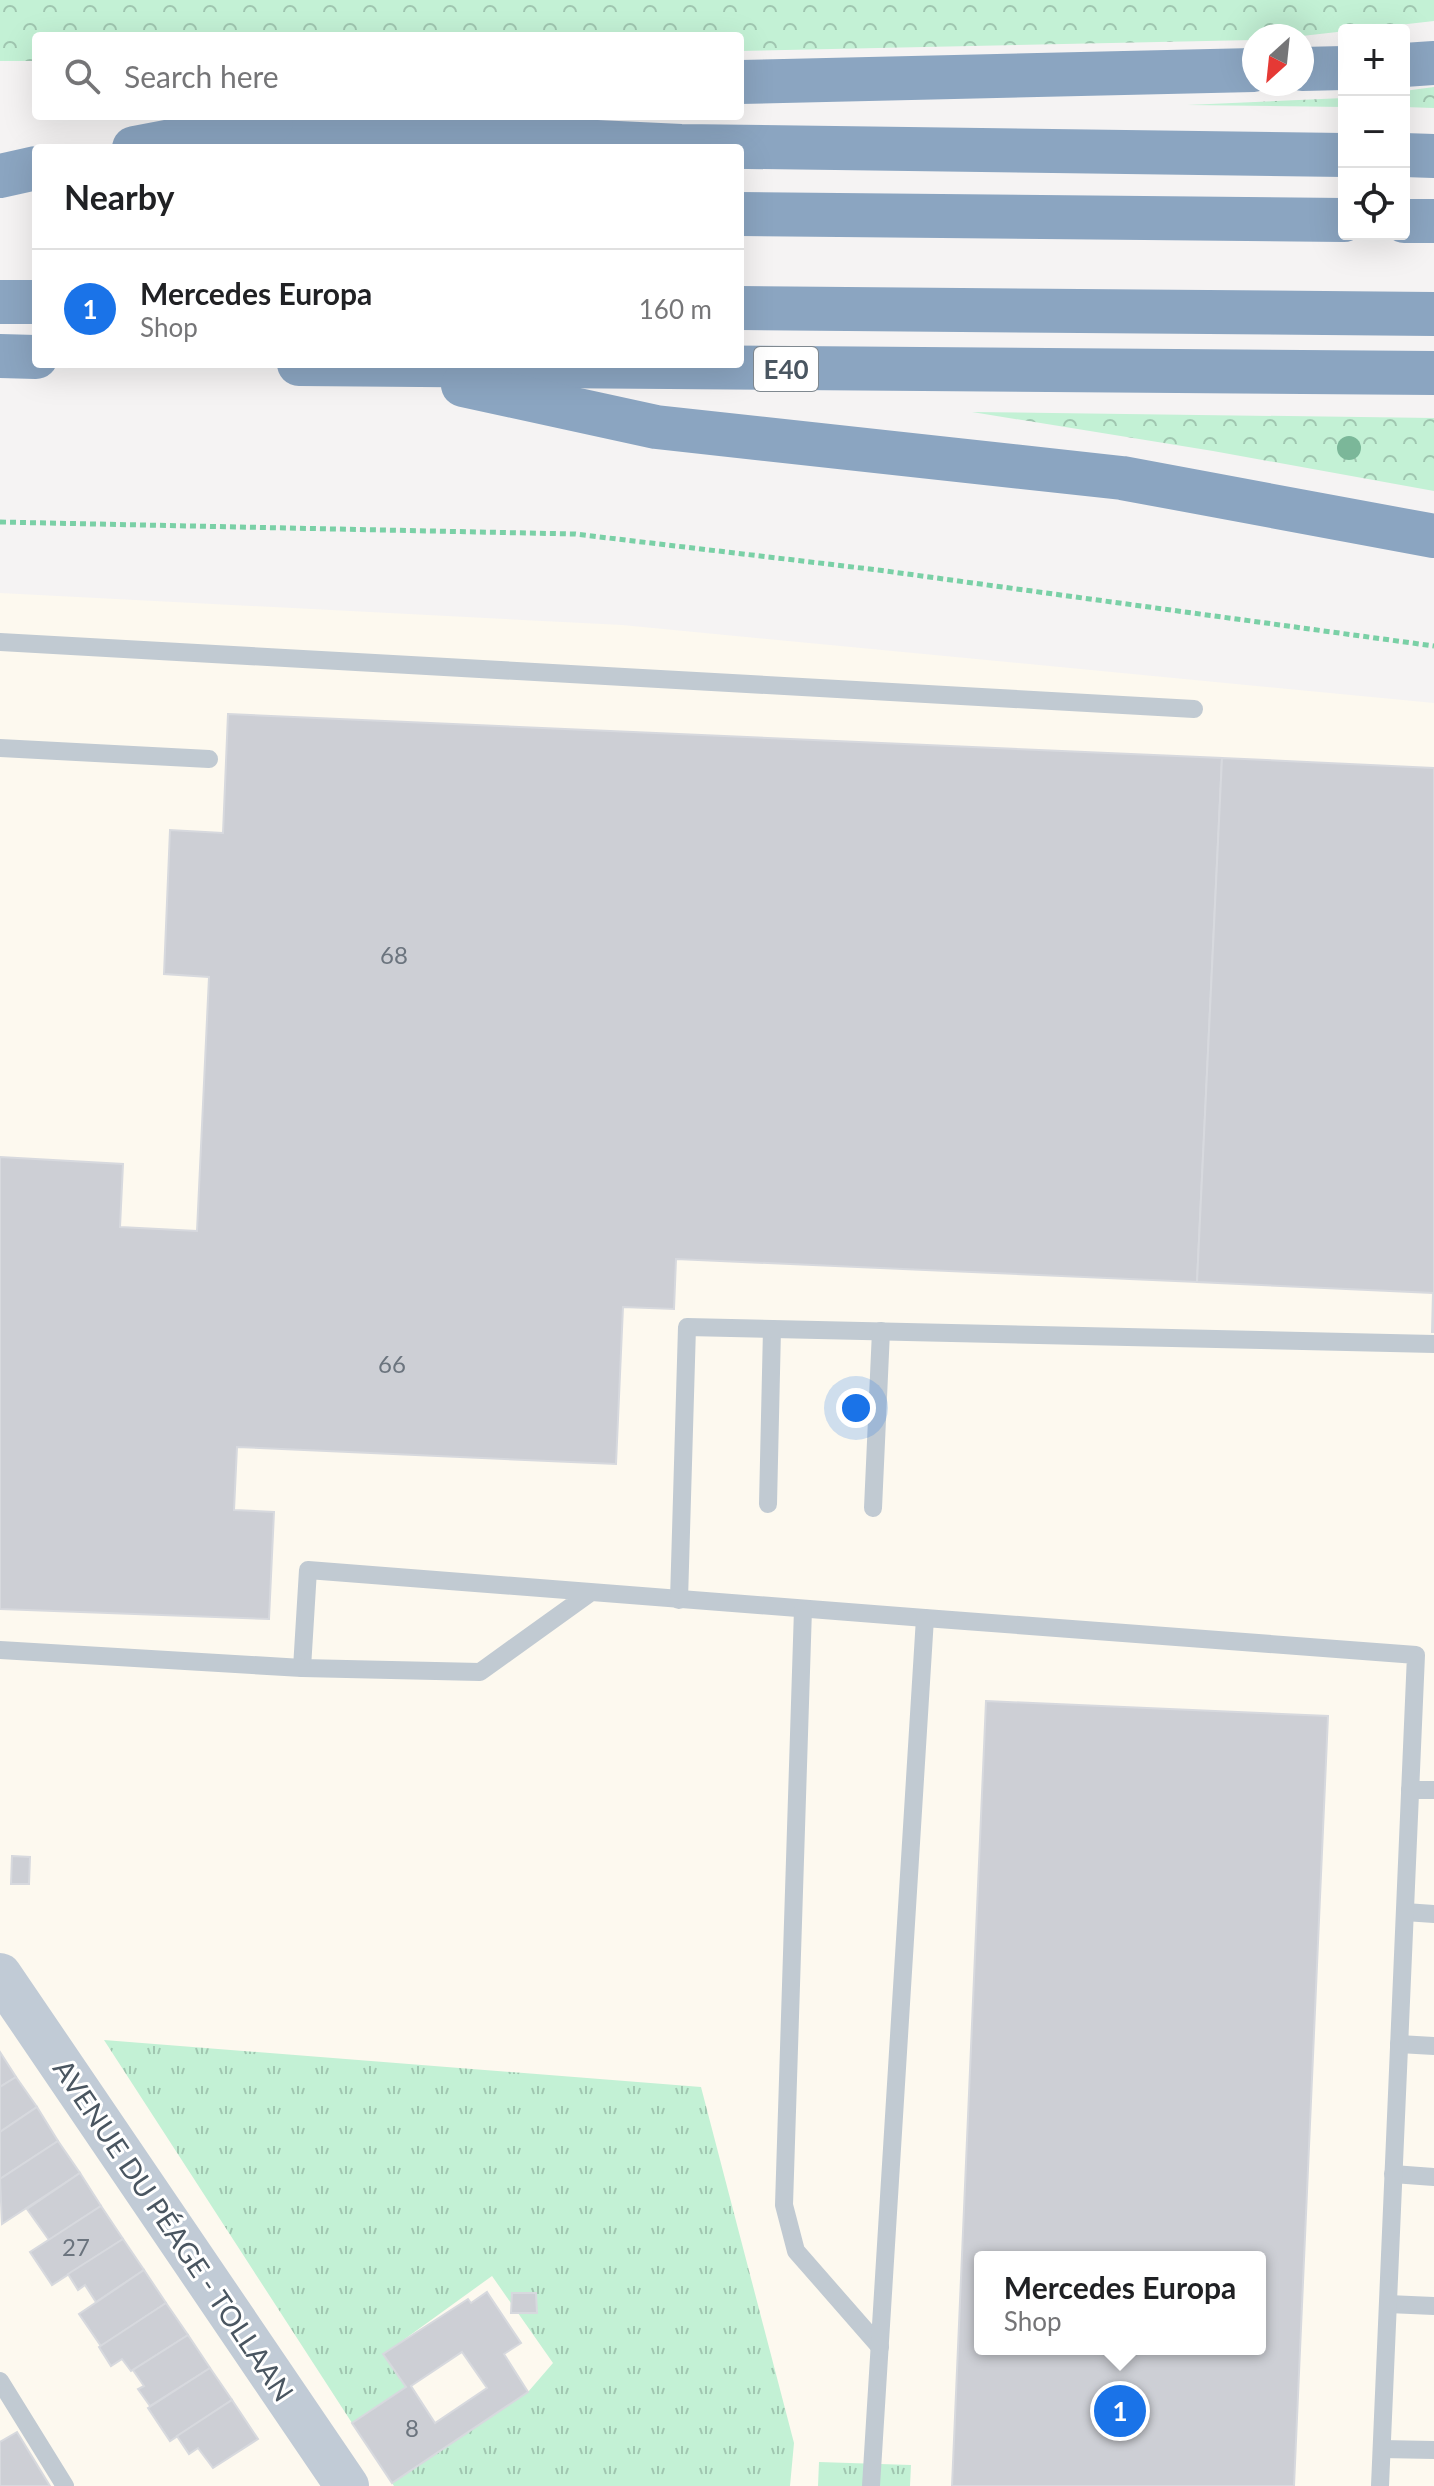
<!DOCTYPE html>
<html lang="en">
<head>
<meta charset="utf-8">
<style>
  :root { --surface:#fff; --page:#f6f6f6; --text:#202124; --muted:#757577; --line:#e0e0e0; --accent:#1a73e8 }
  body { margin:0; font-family:Lato,sans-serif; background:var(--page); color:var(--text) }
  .controls { position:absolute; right:24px; top:24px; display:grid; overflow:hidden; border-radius:8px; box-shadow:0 8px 32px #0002 }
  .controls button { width:72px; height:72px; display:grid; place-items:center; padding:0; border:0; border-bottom:2px solid var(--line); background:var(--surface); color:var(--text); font:40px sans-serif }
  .compass { position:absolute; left:1242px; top:24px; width:72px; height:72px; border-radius:50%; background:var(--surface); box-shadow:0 8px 32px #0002; rotate:207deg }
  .you { position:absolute; left:856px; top:1408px; width:28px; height:28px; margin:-20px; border:6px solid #fff; border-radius:50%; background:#1a73e8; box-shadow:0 0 0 12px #1a73e833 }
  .badge { display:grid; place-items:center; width:52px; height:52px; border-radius:50%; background:var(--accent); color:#fff; font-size:26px; font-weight:700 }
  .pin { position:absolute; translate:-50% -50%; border:4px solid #fff; box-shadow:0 2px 8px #0006 }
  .popup { position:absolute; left:974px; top:2251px; width:292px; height:104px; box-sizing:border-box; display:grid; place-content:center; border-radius:8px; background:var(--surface); filter:drop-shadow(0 2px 6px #0005); font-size:26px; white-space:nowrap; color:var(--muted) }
  .popup b { font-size:30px; color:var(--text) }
  .popup::after { content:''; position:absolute; left:50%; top:100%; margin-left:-16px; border:16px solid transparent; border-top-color:var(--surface) }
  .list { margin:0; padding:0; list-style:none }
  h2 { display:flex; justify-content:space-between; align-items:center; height:104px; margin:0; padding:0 32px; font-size:34px }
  h2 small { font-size:26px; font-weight:400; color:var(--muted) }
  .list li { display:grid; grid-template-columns:52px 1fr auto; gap:24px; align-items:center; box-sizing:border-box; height:120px; padding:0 32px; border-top:2px solid var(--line) }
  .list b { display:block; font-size:30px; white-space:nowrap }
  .list p { margin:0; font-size:26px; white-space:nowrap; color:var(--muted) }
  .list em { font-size:26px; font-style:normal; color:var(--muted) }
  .icon { flex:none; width:44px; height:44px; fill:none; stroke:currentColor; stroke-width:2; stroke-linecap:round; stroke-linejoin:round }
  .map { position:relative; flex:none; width:1434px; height:2486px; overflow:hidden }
  .search { position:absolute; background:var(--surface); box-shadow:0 8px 32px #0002; left:32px; top:32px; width:712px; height:88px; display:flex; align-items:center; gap:20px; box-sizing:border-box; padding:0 28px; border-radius:8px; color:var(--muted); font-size:30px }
  .panel { position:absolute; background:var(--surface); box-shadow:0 8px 32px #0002; left:32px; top:144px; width:712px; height:224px; border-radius:8px }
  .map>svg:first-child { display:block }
</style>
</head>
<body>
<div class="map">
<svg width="1434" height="2486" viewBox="0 0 1434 2486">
  <defs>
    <pattern id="grass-tufts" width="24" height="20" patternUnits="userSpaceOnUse" patternTransform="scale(2)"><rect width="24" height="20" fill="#c3f1d5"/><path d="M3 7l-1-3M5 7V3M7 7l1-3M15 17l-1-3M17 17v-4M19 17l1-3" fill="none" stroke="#a0c6b0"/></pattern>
    <pattern id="forest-crowns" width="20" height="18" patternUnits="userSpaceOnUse" patternTransform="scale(2)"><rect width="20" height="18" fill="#c3f1d5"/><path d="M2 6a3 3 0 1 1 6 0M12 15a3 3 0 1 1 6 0" fill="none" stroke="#a0c6b0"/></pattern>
  </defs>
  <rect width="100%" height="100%" fill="#f5f3f3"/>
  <!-- commercial -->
  <path fill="#fdf9ef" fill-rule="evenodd" d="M0,593L622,625L1434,703V2486H0ZM980,2257H1260V2349H980Z"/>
  <!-- grass -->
  <g fill="url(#grass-tufts)">
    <path d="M104,2040L701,2087L794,2443L790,2486H394L392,2483L528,2392L553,2363L492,2276L384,2354L406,2387L352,2423Z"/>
    <path d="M819,2462L911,2465L910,2486H818Z"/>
  </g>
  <!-- forest -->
  <g fill="url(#forest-crowns)">
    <path d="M0,0H1434V21L1302,36H1254V40L740,51V36H36V61H0Z"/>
    <path d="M1434,87V108L1404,107V91Z"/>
    <path d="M1344,98V107L1187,105Z"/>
    <path d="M972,412L1434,418V491L1213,451Z"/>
  </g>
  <!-- building -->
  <g fill="#cdcfd5" stroke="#d7d9de" stroke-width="2" fill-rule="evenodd">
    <path d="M228,714L1222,758L1197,1282L676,1259L674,1309L623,1307L616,1464L237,1447L234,1510L274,1512L269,1619L0,1609V1157L123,1164L120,1227L197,1231L209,977L164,974L170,830L223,833Z"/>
    <path d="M1222,758L1434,768V1332H1432L1433,1293L1197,1282Z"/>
    <path d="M986,1701L1328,1716L1294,2486H952ZM980,2257H1260V2349H980Z"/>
    <path d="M12,1856L30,1857L29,1884H11Z"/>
    <path d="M0,2052L16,2077L0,2087Z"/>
    <path d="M16,2077L37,2107L0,2132V2087Z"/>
    <path d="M37,2107L58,2141L0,2179V2132Z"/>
    <path d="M58,2141L80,2173L2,2224L0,2179Z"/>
    <path d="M80,2173L101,2206L49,2240L27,2209Z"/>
    <path d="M101,2206L123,2239L52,2285L30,2252Z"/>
    <path d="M123,2239L144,2270L96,2302L85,2285L78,2290L68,2274Z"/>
    <path d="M144,2270L166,2303L101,2346L79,2314Z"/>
    <path d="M487,2292L521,2343L504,2354L528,2392L392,2483L352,2423L406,2387L383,2354L468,2299L471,2303ZM462,2352L487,2388L435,2423L411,2386Z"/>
    <path d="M512,2293H536L537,2313H511Z"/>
    <path d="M166,2303L188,2335L131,2371L122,2359L111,2366L99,2347Z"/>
    <path d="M188,2335L210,2368L150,2406L138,2389L144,2386L133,2370Z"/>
    <path d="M210,2368L232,2400L170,2441L148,2408Z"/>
    <path d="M232,2400L258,2439L213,2468L198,2448L189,2454L177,2436Z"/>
    <path d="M17,2432L50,2486H0V2442Z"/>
  </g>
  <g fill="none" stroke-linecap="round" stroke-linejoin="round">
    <!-- path -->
    <path stroke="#7ad0a6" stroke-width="5" stroke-dasharray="6 4" stroke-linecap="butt" d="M0,522L575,534L878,570L1434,646"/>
    <!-- lane -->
    <g stroke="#c1cad2" stroke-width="18">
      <path d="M0,642L1194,709"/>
      <path d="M0,748L209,759"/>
      <path d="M768,1504L772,1329"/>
      <path d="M873,1508L881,1331"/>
      <path d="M590,1593L480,1672L302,1668L308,1570L925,1618"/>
      <path d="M679,1600L687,1327L1434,1344"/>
      <path d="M803,1609L784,2205L796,2251L880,2347"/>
      <path d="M0,1650L302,1668"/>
      <path d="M1410,1790H1434"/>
      <path d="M1405,1912L1434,1914"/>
      <path d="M1399,2044L1434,2046"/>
      <path d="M1393,2174L1434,2177"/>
      <path d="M1388,2304L1434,2306"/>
      <path d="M0,2381L65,2486"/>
      <path d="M1382,2449L1434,2450"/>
      <path d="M871,2486L925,1618L1416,1655L1380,2486"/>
    </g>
    <!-- secondary -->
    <path stroke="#c1cbd6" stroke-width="44" d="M0,1975L347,2486"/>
    <!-- highway -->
    <g stroke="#8ba5c1" stroke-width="44">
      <path d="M1404,65L1434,63"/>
      <path d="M1302,69L1344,68"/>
      <path d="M740,82L1254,70"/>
      <path d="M243,125L681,146L1344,155"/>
      <path d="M134,148L271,122"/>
      <path d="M1404,155L1434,156"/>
      <path d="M0,176L36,168"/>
      <path d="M740,214L1344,220"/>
      <path d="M1404,221H1434"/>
      <path d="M0,302H36"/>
      <path d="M740,308L1434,314"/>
      <path d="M0,356L36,357"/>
      <path d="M299,364L1434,373"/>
      <path d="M463,385L656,427L1122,478L1434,536"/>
    </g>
  </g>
  <!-- trees -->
  <circle fill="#7bb799" cx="1349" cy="448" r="12"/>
  <g text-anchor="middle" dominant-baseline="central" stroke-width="6" stroke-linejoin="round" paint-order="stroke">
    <!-- number labels -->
    <g font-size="24" fill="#6b747e">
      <text x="394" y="954">68</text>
      <text x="392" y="1363">66</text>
      <text x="76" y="2246">27</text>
      <text x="412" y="2427">8</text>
    </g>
    <!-- shield labels -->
    <rect fill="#fff" stroke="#808990" stroke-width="2" x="754" y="347" width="64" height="44" rx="6"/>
    <g font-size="26" font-weight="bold" fill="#4a5661">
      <text x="786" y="369">E40</text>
    </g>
    <!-- street labels -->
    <g font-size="28" fill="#4a5661" stroke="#fff">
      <text transform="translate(174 2230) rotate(56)">AVENUE DU PÉAGE - TOLLAAN</text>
    </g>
  </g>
</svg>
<div class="controls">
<button>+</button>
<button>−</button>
<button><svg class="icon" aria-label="locate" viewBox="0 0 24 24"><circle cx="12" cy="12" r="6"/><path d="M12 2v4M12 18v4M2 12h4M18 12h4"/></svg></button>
</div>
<svg class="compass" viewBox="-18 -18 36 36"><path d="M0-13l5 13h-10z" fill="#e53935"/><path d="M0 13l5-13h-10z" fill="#757577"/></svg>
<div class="you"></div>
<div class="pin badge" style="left:1120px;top:2411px">1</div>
<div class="popup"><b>Mercedes Europa</b>Shop</div>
<div class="search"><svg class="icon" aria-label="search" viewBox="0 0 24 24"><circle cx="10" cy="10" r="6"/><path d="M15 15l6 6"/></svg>Search here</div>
<section class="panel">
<h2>Nearby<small></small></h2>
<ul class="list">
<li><span class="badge">1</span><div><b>Mercedes Europa</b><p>Shop</p></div><em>160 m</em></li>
</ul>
</section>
</div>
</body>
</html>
